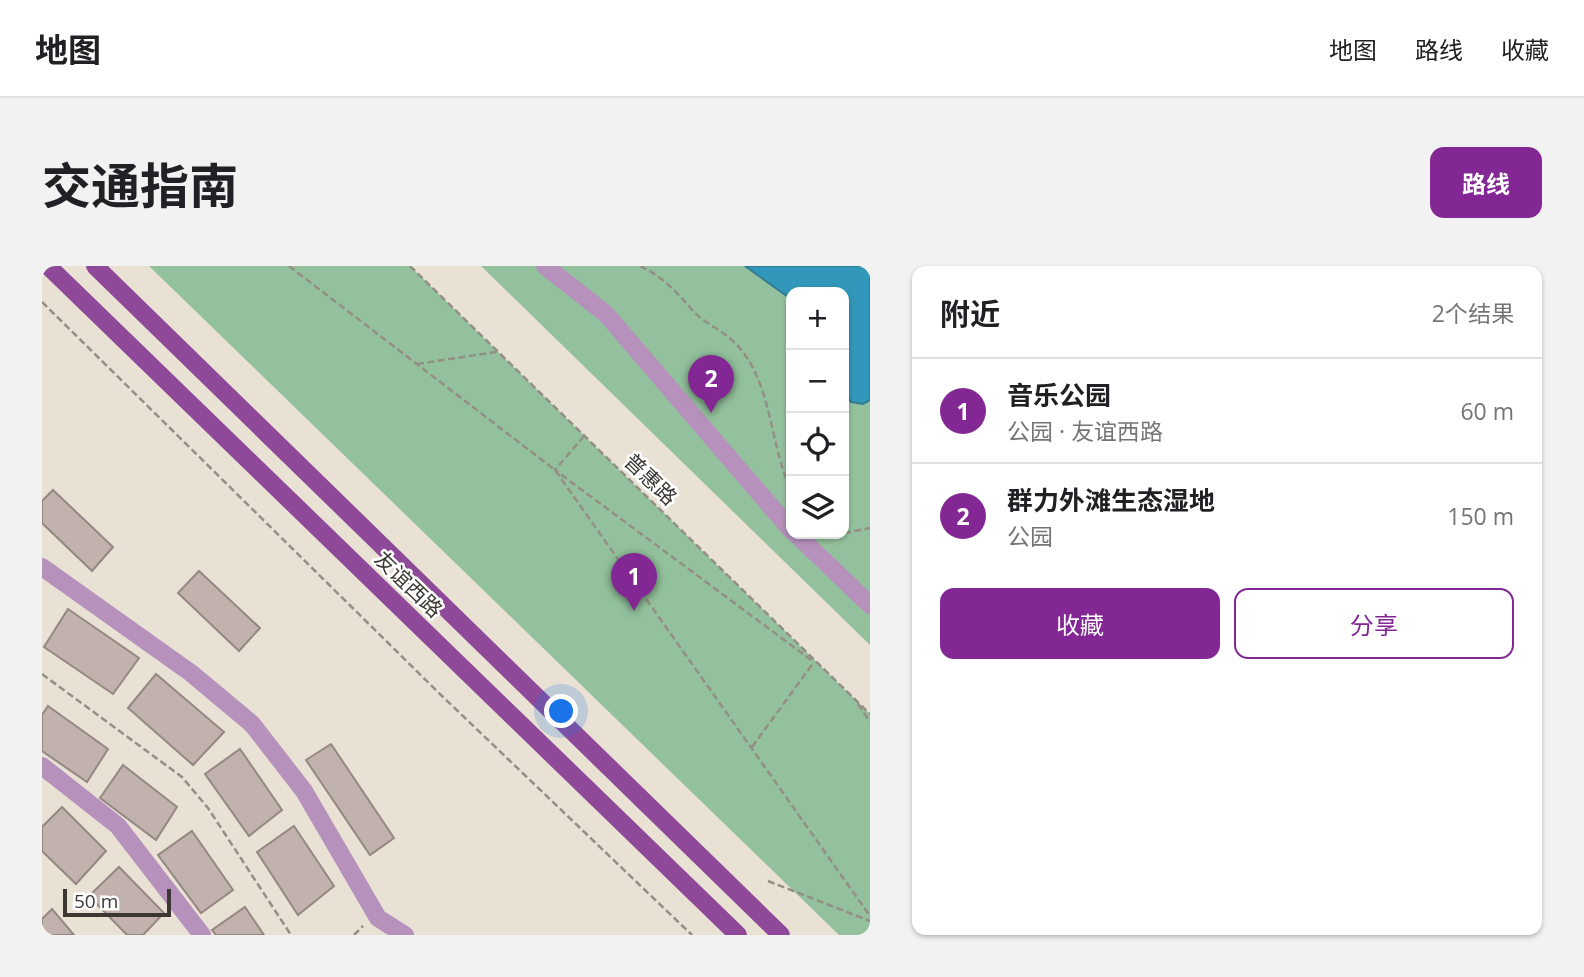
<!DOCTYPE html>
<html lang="zh">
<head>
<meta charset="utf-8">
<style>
  :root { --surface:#fff; --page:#f2f2f2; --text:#202124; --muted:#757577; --line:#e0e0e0; --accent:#822793 }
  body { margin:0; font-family:"Open Sans","Noto Sans SC",sans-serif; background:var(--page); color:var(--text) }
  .controls { position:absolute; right:21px; top:21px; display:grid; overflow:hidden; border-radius:14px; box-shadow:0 2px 5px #0004 }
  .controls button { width:63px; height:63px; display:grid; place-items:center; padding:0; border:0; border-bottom:2px solid var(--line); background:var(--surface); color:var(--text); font:35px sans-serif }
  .scale { position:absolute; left:21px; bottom:18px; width:108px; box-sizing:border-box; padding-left:7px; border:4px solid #3b3833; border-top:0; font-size:19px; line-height:24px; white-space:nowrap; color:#3b3833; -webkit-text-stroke:5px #fff; paint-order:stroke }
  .you { position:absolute; left:520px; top:446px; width:24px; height:24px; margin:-18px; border:5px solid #fff; border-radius:50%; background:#1a73e8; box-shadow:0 0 0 10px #1a73e833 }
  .badge { display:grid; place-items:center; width:46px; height:46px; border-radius:50%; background:var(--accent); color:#fff; font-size:23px; font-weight:700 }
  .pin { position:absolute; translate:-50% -58px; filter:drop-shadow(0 2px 4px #0008) }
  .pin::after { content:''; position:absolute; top:37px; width:24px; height:21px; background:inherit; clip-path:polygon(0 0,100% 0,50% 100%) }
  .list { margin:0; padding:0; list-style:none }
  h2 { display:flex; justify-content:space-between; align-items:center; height:91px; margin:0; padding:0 28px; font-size:30px }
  h2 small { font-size:23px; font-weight:400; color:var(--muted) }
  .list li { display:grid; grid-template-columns:46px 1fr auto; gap:21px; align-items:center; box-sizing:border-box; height:105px; padding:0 28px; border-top:2px solid var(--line) }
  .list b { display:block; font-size:26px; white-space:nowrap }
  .list p { margin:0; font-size:23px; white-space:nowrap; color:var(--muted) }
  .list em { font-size:23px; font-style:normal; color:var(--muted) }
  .actions { display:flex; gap:14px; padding:21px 28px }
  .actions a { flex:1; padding:16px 0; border:2px solid var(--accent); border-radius:14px; text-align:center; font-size:24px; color:var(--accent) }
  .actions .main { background:var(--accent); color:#fff }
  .icon { flex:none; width:38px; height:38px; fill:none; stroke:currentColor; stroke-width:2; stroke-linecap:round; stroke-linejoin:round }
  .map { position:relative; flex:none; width:828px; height:669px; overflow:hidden; border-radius:14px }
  header { display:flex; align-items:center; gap:42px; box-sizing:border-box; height:98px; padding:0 35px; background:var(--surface); border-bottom:2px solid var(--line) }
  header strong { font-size:33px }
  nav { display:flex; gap:38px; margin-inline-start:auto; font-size:24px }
  .intro { display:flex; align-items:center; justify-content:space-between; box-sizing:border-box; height:168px; padding:0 42px }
  h1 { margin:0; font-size:49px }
  .button { padding:18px 32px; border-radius:14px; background:var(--accent); color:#fff; font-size:24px; font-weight:700 }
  main { display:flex; gap:42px; padding:0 42px }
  aside { flex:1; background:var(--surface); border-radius:14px; box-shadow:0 2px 5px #0004 }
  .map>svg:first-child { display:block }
</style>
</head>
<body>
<header>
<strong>地图</strong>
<nav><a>地图</a><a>路线</a><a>收藏</a></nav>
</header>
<div class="intro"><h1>交通指南</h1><a class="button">路线</a></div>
<main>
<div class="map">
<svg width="828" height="669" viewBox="0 0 828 669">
  <rect width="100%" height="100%" fill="#e8e1d4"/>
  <!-- green -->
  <g fill="#93c19d" fill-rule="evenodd">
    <path d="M107,0H368L828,448V669H797Z"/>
    <path d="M439,0H828V379ZM749,26H802V268H749Z"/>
  </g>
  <!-- water -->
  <path fill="#3198bb" stroke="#347b92" stroke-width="2" d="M703,0H828V134L821,138L809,136L802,125V26H749V33Z"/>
  <!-- building -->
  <g fill="#c1b2ad" stroke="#958782" stroke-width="2">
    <path d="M11,224L71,281L50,305L0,257V235Z"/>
    <path d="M157,305L218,362L197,385L136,327Z"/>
    <path d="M26,343L97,392L71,428L2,381Z"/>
    <path d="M114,408L182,466L151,499L86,442Z"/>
    <path d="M6,440L66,483L45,516L0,485V449Z"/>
    <path d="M289,478L352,572L328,589L264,494Z"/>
    <path d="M198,483L240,544L207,570L163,508Z"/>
    <path d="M81,499L135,541L114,574L58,532Z"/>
    <path d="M20,541L64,585L34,618L0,585V561Z"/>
    <path d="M252,560L292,620L256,649L215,586Z"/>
    <path d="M150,565L191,624L159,647L116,589Z"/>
    <path d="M77,601L122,647L101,669H85L47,630Z"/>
    <path d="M203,641L222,669H174L170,664Z"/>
    <path d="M10,643L32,669H0V653Z"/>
  </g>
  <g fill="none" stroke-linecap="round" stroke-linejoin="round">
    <!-- path -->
    <g stroke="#948f85" stroke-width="2.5" stroke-dasharray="7 3.5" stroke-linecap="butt">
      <path d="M247,0L513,204L828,650"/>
      <path d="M368,0L828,448"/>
      <path d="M598,0C621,11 635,26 651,45C663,58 682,65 694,78C731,117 727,178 749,224"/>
      <path d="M0,36L400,430L650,669"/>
      <path d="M375,98L454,86"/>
      <path d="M542,170L513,204L772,396"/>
      <path d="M802,267L828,262"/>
      <path d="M0,408L140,511L166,542L249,669"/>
      <path d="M816,438L828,456"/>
      <path d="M710,481L772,396"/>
      <path d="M726,615L828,655"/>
      <path d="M312,669L321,660"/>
    </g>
    <!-- minor -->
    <g stroke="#b691bc" stroke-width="18">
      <path d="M503,0L564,48L749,264"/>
      <path d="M754,268L828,339"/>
      <path d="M0,301L149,407L210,458L262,525L336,652L363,669"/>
      <path d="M0,500L76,560L160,669"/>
    </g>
    <!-- major -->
    <g stroke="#8e4a99" stroke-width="18">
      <path d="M6,0L696,669"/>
      <path d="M53,0L739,669"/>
    </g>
  </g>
  <g text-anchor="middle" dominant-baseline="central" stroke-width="5" stroke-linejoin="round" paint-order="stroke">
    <!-- street labels -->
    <g font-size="21" fill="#3b3833" stroke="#fff">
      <text transform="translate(609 213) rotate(44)">普惠路</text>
      <text transform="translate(367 318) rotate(44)">友谊西路</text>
    </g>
  </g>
</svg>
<div class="controls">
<button>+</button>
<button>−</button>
<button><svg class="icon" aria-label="locate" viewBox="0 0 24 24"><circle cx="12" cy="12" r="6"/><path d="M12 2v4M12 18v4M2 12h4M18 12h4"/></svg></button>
<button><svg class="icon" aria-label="layers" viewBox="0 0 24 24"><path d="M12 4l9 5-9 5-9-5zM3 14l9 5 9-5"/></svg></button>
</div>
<div class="scale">50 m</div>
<div class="you"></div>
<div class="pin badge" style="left:592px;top:345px">1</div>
<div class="pin badge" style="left:669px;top:147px">2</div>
</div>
<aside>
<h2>附近<small>2个结果</small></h2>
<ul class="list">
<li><span class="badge">1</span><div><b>音乐公园</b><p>公园 · 友谊西路</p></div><em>60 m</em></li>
<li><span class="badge">2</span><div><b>群力外滩生态湿地</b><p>公园</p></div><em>150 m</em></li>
</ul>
<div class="actions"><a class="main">收藏</a><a>分享</a></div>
</aside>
</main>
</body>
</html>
